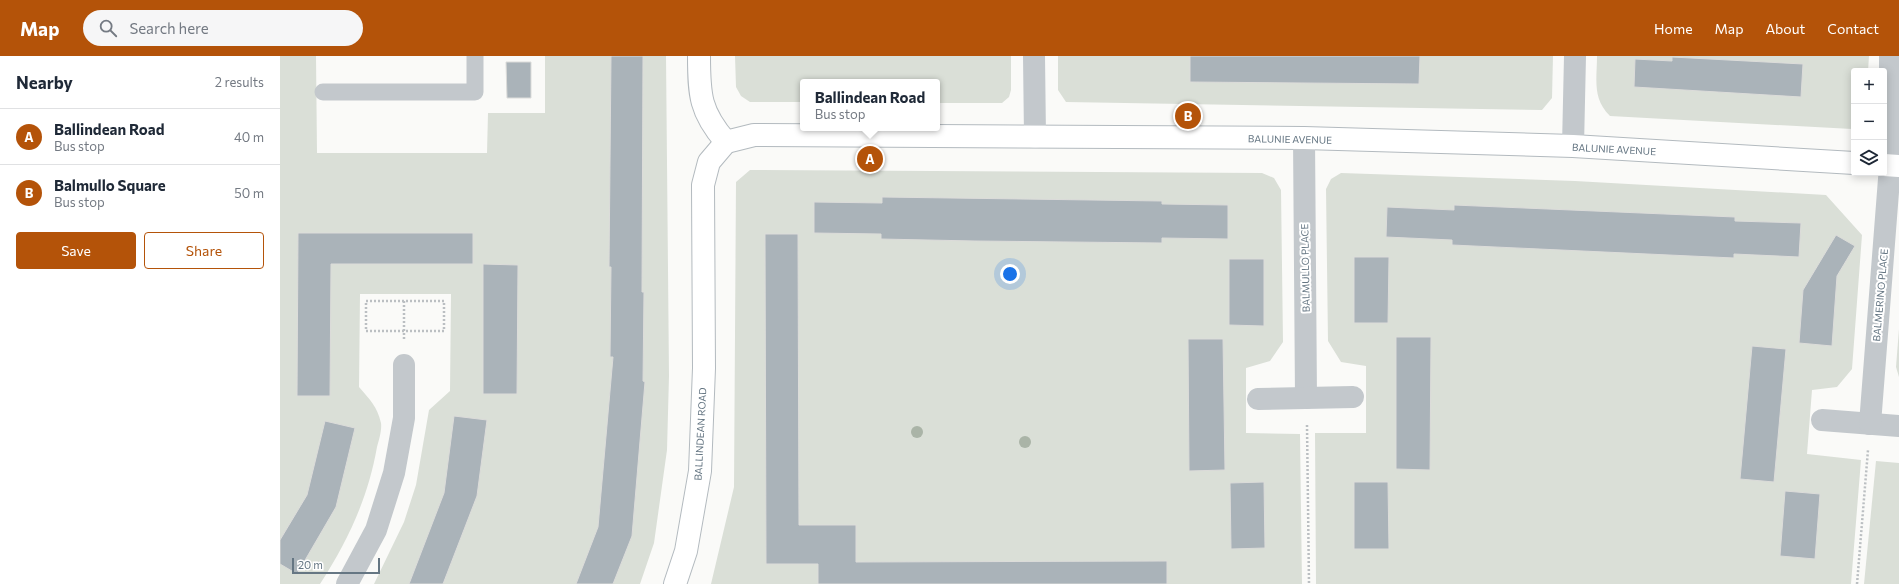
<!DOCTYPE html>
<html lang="en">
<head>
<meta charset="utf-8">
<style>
  :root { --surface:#fff; --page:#f6f6f7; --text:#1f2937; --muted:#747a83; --line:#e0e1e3; --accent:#b45309 }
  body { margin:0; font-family:Commissioner,sans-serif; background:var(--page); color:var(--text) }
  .controls { position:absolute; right:12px; top:12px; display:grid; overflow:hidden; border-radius:4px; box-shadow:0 2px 10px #0003 }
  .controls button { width:36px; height:36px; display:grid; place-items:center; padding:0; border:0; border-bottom:1px solid var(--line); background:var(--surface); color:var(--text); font:20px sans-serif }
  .scale { position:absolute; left:12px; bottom:10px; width:88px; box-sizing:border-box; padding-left:4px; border:2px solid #657683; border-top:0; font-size:11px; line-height:14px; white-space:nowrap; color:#657683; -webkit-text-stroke:3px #fff; paint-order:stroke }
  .you { position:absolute; left:730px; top:218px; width:14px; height:14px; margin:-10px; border:3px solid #fff; border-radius:50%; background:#1a73e8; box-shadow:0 0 0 6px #1a73e833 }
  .badge { display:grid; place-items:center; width:26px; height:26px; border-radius:50%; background:var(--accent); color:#fff; font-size:13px; font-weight:700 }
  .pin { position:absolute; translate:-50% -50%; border:2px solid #fff; box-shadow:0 1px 4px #0006 }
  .popup { position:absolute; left:520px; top:23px; width:140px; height:52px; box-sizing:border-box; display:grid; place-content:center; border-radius:4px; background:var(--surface); filter:drop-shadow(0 1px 3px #0005); font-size:13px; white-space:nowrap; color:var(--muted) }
  .popup b { font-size:15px; color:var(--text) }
  .popup::after { content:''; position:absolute; left:50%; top:100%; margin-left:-8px; border:8px solid transparent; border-top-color:var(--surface) }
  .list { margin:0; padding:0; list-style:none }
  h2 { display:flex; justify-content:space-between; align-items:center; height:52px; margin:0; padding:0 16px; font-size:17px }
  h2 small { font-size:13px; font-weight:400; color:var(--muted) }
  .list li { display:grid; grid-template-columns:26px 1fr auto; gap:12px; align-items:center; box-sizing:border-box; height:56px; padding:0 16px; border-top:1px solid var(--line) }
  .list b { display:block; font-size:15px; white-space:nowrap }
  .list p { margin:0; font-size:13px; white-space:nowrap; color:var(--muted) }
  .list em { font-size:13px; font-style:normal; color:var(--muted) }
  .actions { display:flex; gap:8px; padding:12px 16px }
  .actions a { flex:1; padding:9px 0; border:1px solid var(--accent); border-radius:4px; text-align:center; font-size:14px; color:var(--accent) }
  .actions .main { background:var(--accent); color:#fff }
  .icon { flex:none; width:22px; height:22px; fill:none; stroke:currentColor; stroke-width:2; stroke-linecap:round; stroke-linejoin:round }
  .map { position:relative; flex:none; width:1619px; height:528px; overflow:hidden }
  header { display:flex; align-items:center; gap:24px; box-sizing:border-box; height:56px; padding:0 20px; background:var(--accent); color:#fff }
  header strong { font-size:19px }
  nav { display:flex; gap:22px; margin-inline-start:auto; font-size:14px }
  .search { width:280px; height:36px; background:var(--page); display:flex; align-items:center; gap:10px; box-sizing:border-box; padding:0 14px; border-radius:22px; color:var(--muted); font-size:15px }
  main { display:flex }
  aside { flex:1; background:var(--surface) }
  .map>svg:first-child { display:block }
</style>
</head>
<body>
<header>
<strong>Map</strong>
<div class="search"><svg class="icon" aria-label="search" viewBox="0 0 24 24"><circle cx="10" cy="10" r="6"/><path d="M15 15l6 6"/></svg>Search here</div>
<nav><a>Home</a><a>Map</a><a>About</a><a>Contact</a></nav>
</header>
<main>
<aside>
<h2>Nearby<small>2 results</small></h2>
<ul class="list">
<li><span class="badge">A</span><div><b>Ballindean Road</b><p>Bus stop</p></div><em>40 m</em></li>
<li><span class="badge">B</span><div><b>Balmullo Square</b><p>Bus stop</p></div><em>50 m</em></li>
</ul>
<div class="actions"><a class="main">Save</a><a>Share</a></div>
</aside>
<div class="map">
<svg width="1619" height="528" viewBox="0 0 1619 528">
  <rect width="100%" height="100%" fill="#fafaf8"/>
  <!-- green -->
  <g fill="#dadfd7">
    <path d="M0,0H36L37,97H207L208,57H265V0H386L389,320L387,394L374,487L360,528H94L124,466L136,429L149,354L170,335L171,238H80L79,331C90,344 97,350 101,367C102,374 99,384 97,391C88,442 68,485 40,528H0Z"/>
    <path d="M455,0H731V34L729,41L722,47H657V26H523V46H470L461,40L456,31Z"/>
    <path d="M778,0H1273L1272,42L1262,54L786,46L778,34Z"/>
    <path d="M1317,0H1589L1588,15H1574V71L1572,73L1330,60C1312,42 1317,24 1317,0Z"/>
    <path d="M470,114L982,117L994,122L1001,134L1003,286L990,305L966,312V377L1020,378L1022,528H431L454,431L456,126Z"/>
    <path d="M1061,117L1295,125L1546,139L1582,179L1572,313L1557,331L1532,334L1527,398L1581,404L1571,528H1036L1035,377H1086V310L1061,306L1048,285L1046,133L1051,123Z"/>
    <path d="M1619,273V321L1616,311Z"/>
    <path d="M1596,405L1619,407V528H1584Z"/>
  </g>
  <!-- building -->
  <g fill="#aab3b9" stroke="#dcdcda">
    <path d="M331,0H363L362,236H364L363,325L365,326L352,480L333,528H296L318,471L333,301H330L331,211H329Z"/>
    <path d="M910,0H1140L1139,28L910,26Z"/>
    <path d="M1392,1L1523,8L1521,41L1354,31L1355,3L1392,5Z"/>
    <path d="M226,6H251V42H227Z"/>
    <path d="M602,141L882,145V148L948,149V183L882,182V187L695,185L601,183V178L534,177V146L602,147Z"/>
    <path d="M1174,149L1455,161V165L1521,167L1519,201L1454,198V202L1172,189V184L1106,181L1107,151L1174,154Z"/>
    <path d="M18,177H193V208H51L50,340H17Z"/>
    <path d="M485,178H518L519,469H576V506L887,505V528H538V508H486Z"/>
    <path d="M1556,179L1575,190L1557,220L1552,290L1519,287L1523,234Z"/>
    <path d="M1074,201H1109L1108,267H1074Z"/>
    <path d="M949,203H984V270L949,269Z"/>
    <path d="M203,208L238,209L237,338H203Z"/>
    <path d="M1116,281H1151L1150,414L1116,413Z"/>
    <path d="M908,283H943L945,414L909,415Z"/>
    <path d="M1472,290L1506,293L1494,426L1460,423Z"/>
    <path d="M174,360L207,364L197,440L163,528H129L164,437Z"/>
    <path d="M45,365L75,372L56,451L17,518L0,508V484L27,439Z"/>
    <path d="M984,426L985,492L951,493L950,427Z"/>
    <path d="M1074,426H1108L1109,493H1074Z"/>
    <path d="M1505,435L1540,438L1535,503L1500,500Z"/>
  </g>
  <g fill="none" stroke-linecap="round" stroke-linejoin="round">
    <defs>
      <g id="secondary">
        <path d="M419,0C419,39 420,56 446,86"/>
        <path d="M446,86L474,79L1024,82L1293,90L1574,107"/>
        <path d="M1604,109L1619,110"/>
        <path d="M395,528L406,495L420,415L424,312L423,129L429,106L446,86"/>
      </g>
    </defs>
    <!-- secondary casing -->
    <use href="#secondary" stroke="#b3babf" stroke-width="24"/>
    <!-- path -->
    <g stroke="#bbbfc2" stroke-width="2.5" stroke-dasharray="2 2" stroke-linecap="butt">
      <rect x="86" y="245" width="78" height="30"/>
      <path d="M124,245V283"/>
      <path d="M1027,369L1029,528"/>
      <path d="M1577,528L1588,394"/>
    </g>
    <!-- lane -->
    <path stroke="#c3c8cc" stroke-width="17" d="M43,36H195V0"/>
    <!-- street -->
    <g stroke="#c3c8cc" stroke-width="22">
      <path d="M754,0L755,81"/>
      <path d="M1024,82L1026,342"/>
      <path d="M1293,90L1295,0"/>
      <path d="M978,343L1073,341"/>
      <path d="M1542,364L1619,370"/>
      <path d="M1590,368L1610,110V0"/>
      <path d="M67,528L96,474L114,417L124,362V309"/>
    </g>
    <!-- secondary -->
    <use href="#secondary" stroke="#fff" stroke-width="22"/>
  </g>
  <!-- trees -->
  <g fill="#aab4a7">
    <circle cx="637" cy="376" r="6"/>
    <circle cx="745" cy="386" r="6"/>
  </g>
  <g text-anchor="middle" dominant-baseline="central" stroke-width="4" stroke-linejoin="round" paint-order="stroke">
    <!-- street labels -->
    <g font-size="10" fill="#657683" stroke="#fff">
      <text transform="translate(1010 83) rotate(1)">BALUNIE AVENUE</text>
      <text transform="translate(1334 93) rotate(3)">BALUNIE AVENUE</text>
      <text transform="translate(1025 212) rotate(-91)">BALMULLO PLACE</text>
      <text transform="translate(1600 239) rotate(-85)">BALMERINO PLACE</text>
      <text transform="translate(420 378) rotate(-87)">BALLINDEAN ROAD</text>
    </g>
  </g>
</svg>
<div class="controls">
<button>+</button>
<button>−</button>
<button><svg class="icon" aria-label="layers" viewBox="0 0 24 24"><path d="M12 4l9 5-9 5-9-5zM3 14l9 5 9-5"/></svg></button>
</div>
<div class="scale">20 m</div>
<div class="you"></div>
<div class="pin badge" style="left:590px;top:103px">A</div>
<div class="popup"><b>Ballindean Road</b>Bus stop</div>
<div class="pin badge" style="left:908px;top:60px">B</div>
</div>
</main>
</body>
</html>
